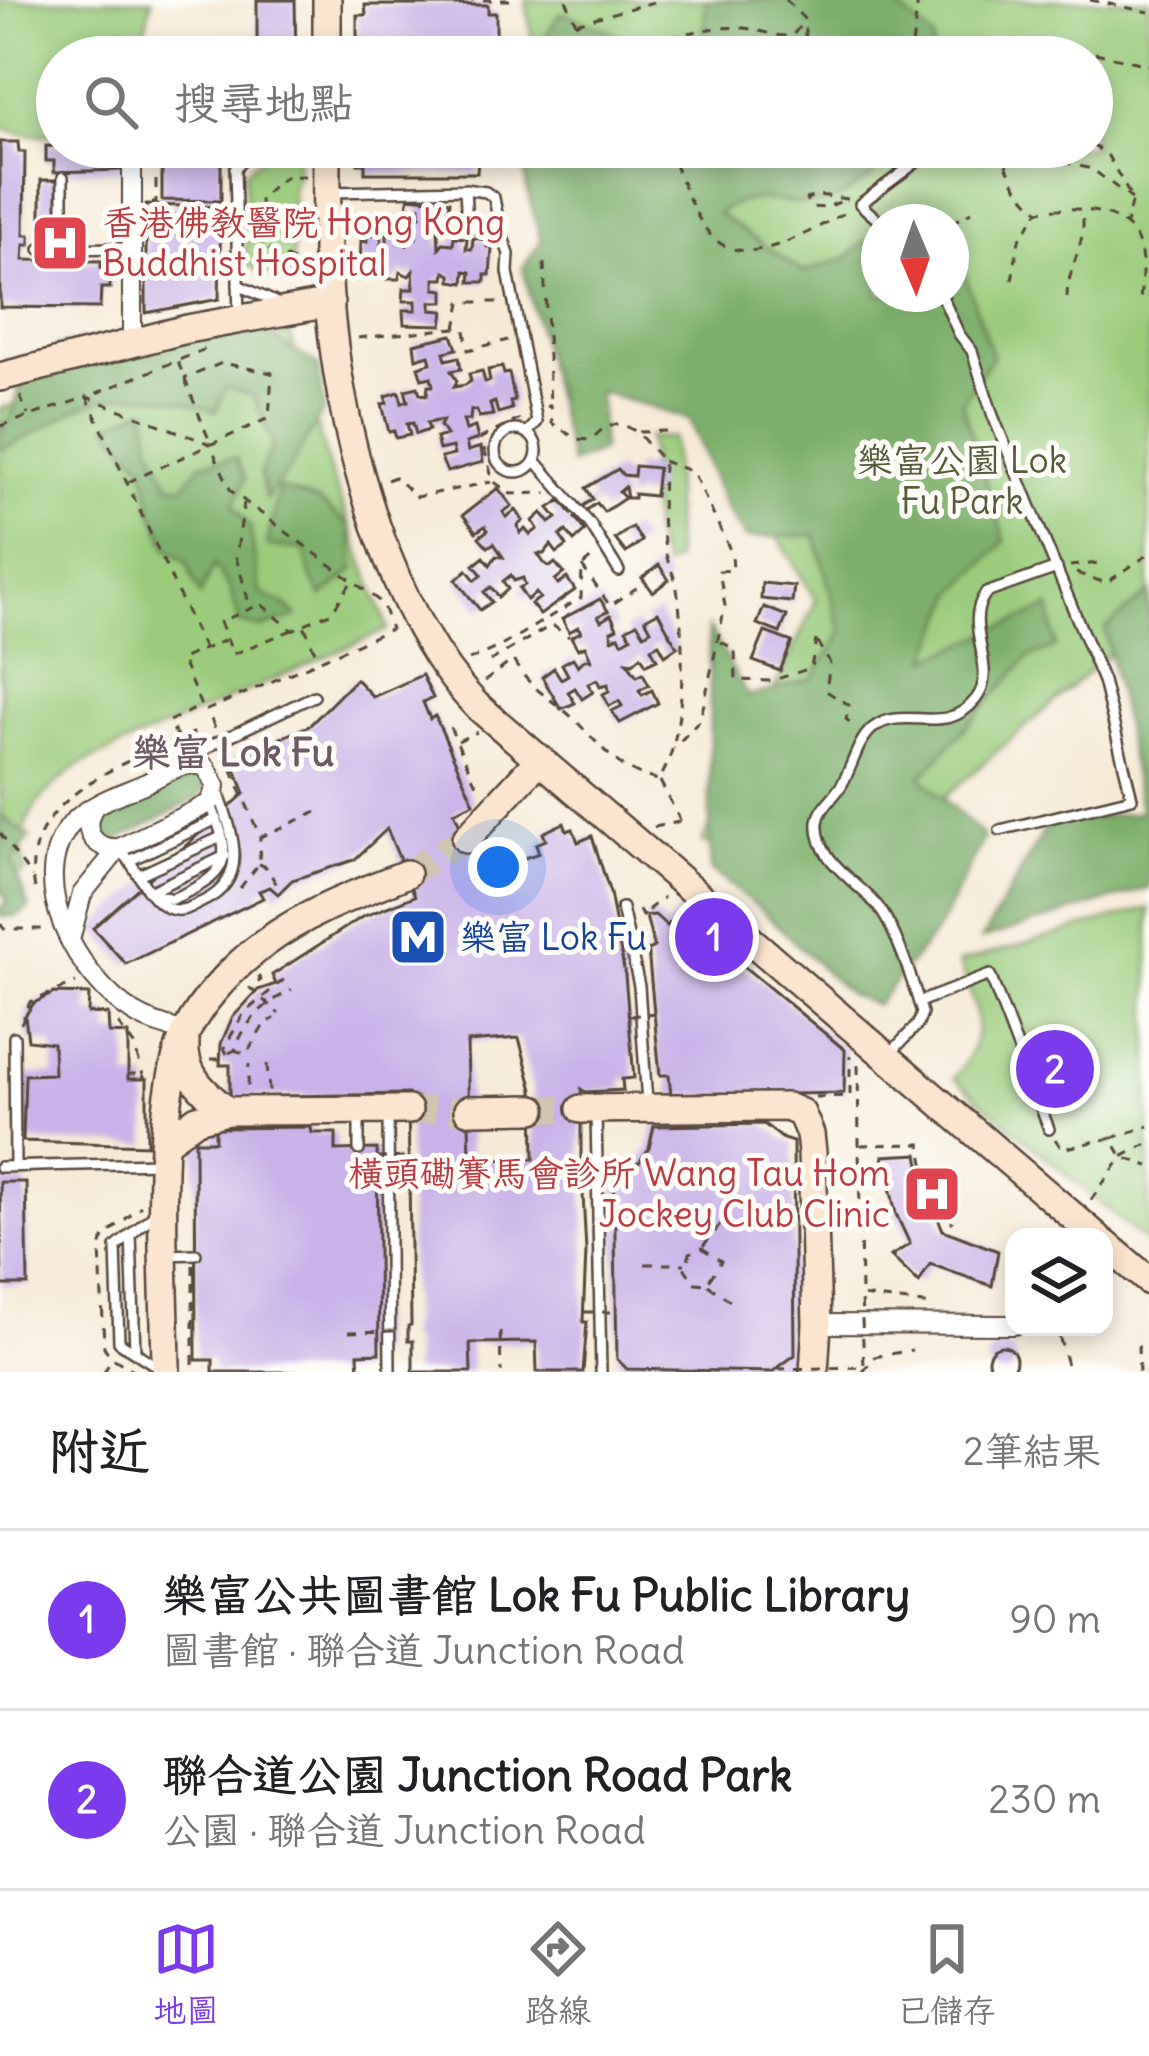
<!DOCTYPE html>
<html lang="zh-TW">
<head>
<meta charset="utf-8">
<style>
  :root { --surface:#fff; --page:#f6f6f6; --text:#202124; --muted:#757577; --line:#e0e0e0; --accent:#7c3aed }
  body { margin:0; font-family:Delius,"LXGW WenKai TC",sans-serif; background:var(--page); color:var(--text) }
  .controls { position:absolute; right:36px; bottom:36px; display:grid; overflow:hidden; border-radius:24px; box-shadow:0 6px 18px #0003 }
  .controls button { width:108px; height:108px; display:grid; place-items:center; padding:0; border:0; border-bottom:3px solid var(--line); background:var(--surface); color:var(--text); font:60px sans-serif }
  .compass { position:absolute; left:861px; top:204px; width:108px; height:108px; border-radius:50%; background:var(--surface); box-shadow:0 6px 18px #0003; rotate:178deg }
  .you { position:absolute; left:498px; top:867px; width:42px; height:42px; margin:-30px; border:9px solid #fff; border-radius:50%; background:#1a73e8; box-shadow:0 0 0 18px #1a73e833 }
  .badge { display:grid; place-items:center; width:78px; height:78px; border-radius:50%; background:var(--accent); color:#fff; font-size:39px; font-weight:700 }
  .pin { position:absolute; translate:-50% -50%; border:6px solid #fff; box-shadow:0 3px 12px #0006 }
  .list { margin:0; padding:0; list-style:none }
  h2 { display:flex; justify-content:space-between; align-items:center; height:156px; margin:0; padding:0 48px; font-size:51px }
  h2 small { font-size:39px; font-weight:400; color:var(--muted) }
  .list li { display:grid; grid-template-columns:78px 1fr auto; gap:36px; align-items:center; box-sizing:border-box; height:180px; padding:0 48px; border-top:3px solid var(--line) }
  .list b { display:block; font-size:45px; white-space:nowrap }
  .list p { margin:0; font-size:39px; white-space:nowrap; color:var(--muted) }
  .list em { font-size:39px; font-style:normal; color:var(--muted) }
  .icon { flex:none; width:66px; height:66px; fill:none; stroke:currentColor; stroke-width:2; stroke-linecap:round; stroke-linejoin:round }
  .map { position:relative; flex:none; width:1149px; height:1372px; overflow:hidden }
  .search { position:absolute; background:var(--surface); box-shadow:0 6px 18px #0003; left:36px; right:36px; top:36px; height:132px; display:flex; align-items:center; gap:30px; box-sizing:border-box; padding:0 42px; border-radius:66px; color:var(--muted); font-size:45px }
  .sheet { height:516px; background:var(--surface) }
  nav { display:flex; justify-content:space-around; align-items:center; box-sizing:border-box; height:168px; border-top:3px solid var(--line); background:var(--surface); font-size:33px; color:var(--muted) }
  nav a { display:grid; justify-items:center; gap:6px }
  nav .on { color:var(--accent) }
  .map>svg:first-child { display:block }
</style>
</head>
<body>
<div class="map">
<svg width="1149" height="1372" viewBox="0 0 1149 1372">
  <rect width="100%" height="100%" fill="#fdfcf7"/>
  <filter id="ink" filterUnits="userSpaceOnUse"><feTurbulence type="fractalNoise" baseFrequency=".00833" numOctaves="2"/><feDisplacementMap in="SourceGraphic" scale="24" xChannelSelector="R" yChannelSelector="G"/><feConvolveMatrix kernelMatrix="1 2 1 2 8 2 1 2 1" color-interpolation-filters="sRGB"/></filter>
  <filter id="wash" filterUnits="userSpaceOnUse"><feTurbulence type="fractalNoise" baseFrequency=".004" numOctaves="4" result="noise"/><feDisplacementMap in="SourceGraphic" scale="48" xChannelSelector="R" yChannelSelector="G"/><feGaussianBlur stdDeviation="2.7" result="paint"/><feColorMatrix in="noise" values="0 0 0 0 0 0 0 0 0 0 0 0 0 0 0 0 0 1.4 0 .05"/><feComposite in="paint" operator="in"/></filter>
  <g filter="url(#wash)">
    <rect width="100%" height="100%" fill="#f6ead6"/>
    <!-- green -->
    <g fill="#9acc7b" stroke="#6a7b4c" stroke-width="3" fill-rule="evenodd">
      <path d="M0,0H152L138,57H57V134C36,136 19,135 0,126Z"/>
      <path d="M526,0H1149V619L825,901L702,842L816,601L550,147H1092V57H535ZM879,222H951V294H879Z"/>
      <path d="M272,148H297V176L292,188L293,277L286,280L255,270L246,262L245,172Z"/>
      <path d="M290,333L331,475L388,629L79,765C41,795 12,819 25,872L11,881L0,866V409L102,376Z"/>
      <path d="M648,437L673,438L675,560L665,567C641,523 657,485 648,437Z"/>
      <path d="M1149,908V1245L954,1078C990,1035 977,1011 959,963Z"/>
    </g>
    <!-- forest -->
    <g fill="#7bb06b" stroke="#5b6d44" stroke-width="3">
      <path d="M706,0H901L898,7L933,38V57H702Z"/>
      <path d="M561,12L610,31L653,57H533Z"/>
      <path d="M521,147H902C884,168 846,201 817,203C773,206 760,188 717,213L803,272L846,258L879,230V294H951V236L956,247L992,356L962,403L1005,541L956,592L928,659L1050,607L1056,647L1029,657L921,777L984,837L938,929L876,1005L849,994L760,909L711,870C708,788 712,708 708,626L748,697L812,679L842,633L815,535L746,538L725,507L689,419L599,391L602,450L571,464L523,268L541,241L527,189Z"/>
      <path d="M258,329L319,366L324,410L290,468L266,499L260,473L273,444L253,396L226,387L216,412C167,393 116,386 68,414C46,426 23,441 0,450V434L14,410L22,378L56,347L114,338Z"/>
      <path d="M146,408L151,443L169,484L184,486L201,463L236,458L245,479L234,505L250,527L260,593L283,604L297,616L262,628L240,623L230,589L214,565L200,595L186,561L168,548L151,507L145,469L108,425Z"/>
      <path d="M279,488L318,501L350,526L355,569L322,597L310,575L304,549L267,546Z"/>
      <path d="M1149,592V888L982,939L1048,824L1141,812L1105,629Z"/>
      <path d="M200,773L207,781L200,797L118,840L101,837L96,825L101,815L188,774Z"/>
      <path d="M0,815L30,837L12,862L29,908L17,916L0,917V908L8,902L0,889Z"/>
    </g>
    <g id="blocks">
      <!-- building -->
      <g fill="#c9b2e9" fill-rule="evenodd">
        <path d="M257,0H295L296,57H153V50H257Z"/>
        <path d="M365,5H488V13H496V57H357V15H366Z"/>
        <path d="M0,142H18L19,152H25L24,235H30V245H24L23,260L101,261V268H110V288H101L100,308L0,307Z"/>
        <path d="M46,146L122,147L121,170L54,172V161H46Z"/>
        <path d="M358,147H496V161H478L477,173H365V164H358Z"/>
        <path d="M162,155L221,156V201L162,200Z"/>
        <rect x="41" y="180" width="16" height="53"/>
        <path d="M409,197L450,201L449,209L436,208V217L449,218L447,230L438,229L439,248L443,243L453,244L454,237L467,238L466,249H472L473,238L487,240V247L492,248L490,275H485V282H470L471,272L465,271L464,283L451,281V275L445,272L444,279H435V289L444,290V302H431V310L444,311L442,325L404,324L403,310H416V301H403L404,289H414L413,271L409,276L400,272L399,279H385L386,268H380V279L365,277V270H360L361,241L367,242V235L382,234L381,245H387V234L401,235V242L407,245L409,238H416V229L407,228V216H420V207H407Z"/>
        <path d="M146,205L221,207L219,299L146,313Z"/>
        <path d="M452,335L457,349L444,352L446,360L459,357L461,369L451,371L457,381L454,387L465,385L471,381L469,374L482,371L485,382L490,381L488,370L502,367L504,374L509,373L515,401L510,402L512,409L498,413L495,402L490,404L493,415L479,417L477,411L471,410L470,420H463L466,430L475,427L478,439L466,443L468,451L481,447L483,462L447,472L441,458L454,455L452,447L439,450L436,438L446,435L440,426L443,420L427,423L429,430L416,434L413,423L407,424L410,435L396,438L394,431L389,432L382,404L387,403L386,396L399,392L402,403L408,401L405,390L418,387L420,394L427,395L428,386H433L431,377L422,379L418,367L431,363L429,355L416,359L414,344Z"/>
        <path d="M635,466L658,468L655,496L634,494V498H627L625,487L619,492L625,498L604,512L597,503L575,518L585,531L574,541L566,531L560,536L567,546L557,553L551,545L544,554H538L544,563L550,567L555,563L564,573L555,580L558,584L567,578L575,590L540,615L531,604L540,598L536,593L527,600L519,588L525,585L523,578L514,581L511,575L503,581L508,589L499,597L491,587L484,592L492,602L480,610L456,580L467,570L475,580L482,575L474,565L484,557L490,565L496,556L503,557L494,543L488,547L479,537L488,530L485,526L476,532L463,515L498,488L512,506L503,512L506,517L516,510L523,521L518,525L520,533L525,529L530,535L538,529L533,521L542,513L550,523L557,518L549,508L561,500L572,514L593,499L586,488L618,469L623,475L634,476Z"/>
        <path d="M632,527L642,541L626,553L615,539Z"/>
        <path d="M659,565L669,580L653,592L642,578Z"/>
        <path d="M762,583L794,586L792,602L761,599Z"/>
        <path d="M600,599L608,611L598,616L601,621L611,615L617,628L611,631L612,639L619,636L622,642L631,637L626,629L637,623L644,634L651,630L645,619L658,612L677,647L665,655L659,644L651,648L657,659L646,664L641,656L633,663L627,662L637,676L643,673L649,685L639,690L642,695L652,690L658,703L620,723L612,711L622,706L619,701L609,706L603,694L609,691L608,684L600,686L597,679L588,684L593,692L582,699L575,688L568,692L575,703L561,709L542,677L554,668L561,679L568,675L562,664L573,658L578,666L585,659L591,660L585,646L578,649L571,637L581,632L578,627L569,632L562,619Z"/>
        <path d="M764,607L787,616L780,633L757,624Z"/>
        <path d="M765,632L792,642L780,671L753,661Z"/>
        <path d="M422,675L433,698L423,702L430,719L435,716L474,803L454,812L490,892L501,887L493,869L539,853L536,844L546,840L543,833L564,823L567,831L573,829L578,842L592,836L610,893L625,975L634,1078L622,1079L623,1090L585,1092L581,1089V1160H585V1175H582L586,1251L583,1322H587L583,1372H537L536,1342L470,1343L471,1372H413V1341H408V1326L411,1325L408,1094L230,1097V1065H220L221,1044L232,1018L258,990L276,984L272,975L362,917L415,896L387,829L354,860L292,880L278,894L270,887L259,891L263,898L126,964L93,928L245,793L231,759L309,726L356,679L373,697ZM519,1038L533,1090L534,1159L470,1160L467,1042Z"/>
        <path d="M679,913L845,1050L844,1093L671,1096L669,1075H660L648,950L654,947L646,916L655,915L667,926Z"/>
        <path d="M54,993L89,994L88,1013L108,1014L109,1033L128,1034V1079H147V1145L23,1141L25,1075L54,1074L53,1043L28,1040L25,1016L34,1003Z"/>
        <path d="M764,1124L783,1139L793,1142L795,1355L772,1372L627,1369L617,1359L614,1171L639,1162L649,1148L654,1126Z"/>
        <path d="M311,1127L312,1133H336V1150L377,1149L379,1353L358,1354L359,1372H213V1360H196L195,1141H215V1128Z"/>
        <path d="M918,1154L924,1185L943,1230L998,1251L992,1286L930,1264L919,1283L891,1256L910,1244L896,1214L883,1156Z"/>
        <path d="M0,1182H26L28,1285H2Z"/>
        <circle cx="1002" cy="1360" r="14"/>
      </g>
    </g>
  </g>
  <g filter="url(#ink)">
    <use href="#blocks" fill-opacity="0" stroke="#57473a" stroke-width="3"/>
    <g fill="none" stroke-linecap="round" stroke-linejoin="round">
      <!-- secondary-tunnel -->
      <g stroke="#d1c4b1" stroke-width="27" stroke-dasharray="27 14" stroke-linecap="butt">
        <path d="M406,874L466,839"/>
        <path d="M533,1109H581"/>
        <path d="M408,1110H468"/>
      </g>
      <defs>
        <g id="lane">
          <path d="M63,177V248"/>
          <path d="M333,192L465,189L486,192L494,198L500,229L475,228L467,223L465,189"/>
          <path d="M880,222L860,204L937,147"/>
          <path d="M500,229L509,254L508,272L537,422L527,433"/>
          <path d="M40,249L132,248"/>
          <path d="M238,285L277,303"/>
          <path d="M941,294L959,334L972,351L993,416L1103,681L1132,798L1000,830"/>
          <path d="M239,317L235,168L256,147"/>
          <circle cx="516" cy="451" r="21"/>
          <path d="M535,460L590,524L619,571"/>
          <path d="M191,760L213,744L314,696"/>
          <path d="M120,849C137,866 145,897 168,908C181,914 193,906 204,901C252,878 231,830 218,791"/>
          <path d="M131,860L217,819"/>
          <path d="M139,875L221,837"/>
          <path d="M149,892L225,856"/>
          <path d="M154,894L172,899C228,875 235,861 210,803"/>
          <path d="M622,908L639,986L647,1103"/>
          <path d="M919,1002L990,975L1049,1129"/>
          <path d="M14,1037L15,1165"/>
          <path d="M888,1056L918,1024L922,1013C913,983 896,926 875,903C855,880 815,859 818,822C820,807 835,797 842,784C853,766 857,741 873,728C903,704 946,738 976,699C1000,669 961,625 986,593L1057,568"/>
          <path d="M388,1113L390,1372"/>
          <path d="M596,1113L601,1372"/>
          <path d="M359,1116V1150"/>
          <path d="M0,1167L159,1163"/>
          <path d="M157,1212L116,1247L119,1342L161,1369"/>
          <path d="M131,1234L135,1352"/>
          <path d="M165,1255L196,1254"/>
        </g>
        <g id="street">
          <path d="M132,147V342"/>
          <path d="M94,807C80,830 94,850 119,848"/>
          <path d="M70,940L82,894L119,848L210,803L216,786L206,767C186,758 165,774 146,783C123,793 91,803 73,822C21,881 80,980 134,1013C150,1023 168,1027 186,1032"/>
          <path d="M817,1324L1014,1325"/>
        </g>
        <g id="secondary">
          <path d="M327,57V0"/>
          <path d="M327,147C327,205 325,264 331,322C344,445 390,615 476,705L1097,1237"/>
          <path d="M0,377L187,329L330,303"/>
          <path d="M466,839L540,759"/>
          <path d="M185,1042C182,1074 205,1093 227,1111"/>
          <path d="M581,1109L787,1107L801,1113L810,1134L812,1152L817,1324L814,1372"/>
          <path d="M468,1110L533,1109"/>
          <path d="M166,1141L197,1119L227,1111L408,1110"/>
          <path d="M1104,1243L1149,1281"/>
          <path d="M166,1372C166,1286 150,1105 186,1032C203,998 235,965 265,943C306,912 359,893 406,874"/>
        </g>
      </defs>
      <!-- lane casing -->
      <use href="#lane" stroke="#57473a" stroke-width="14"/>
      <!-- street casing -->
      <use href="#street" stroke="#57473a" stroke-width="22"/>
      <!-- secondary casing -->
      <use href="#secondary" stroke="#57473a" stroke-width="32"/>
      <!-- path -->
      <g stroke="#57473a" stroke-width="3" stroke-dasharray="9 9" stroke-linecap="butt">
        <path d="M411,0H519"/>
        <path d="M566,0L576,23L599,57"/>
        <path d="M786,0L805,20V57"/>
        <path d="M918,0L912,46L957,57"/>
        <path d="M1090,0L1149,12"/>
        <path d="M576,23L661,0"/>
        <path d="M643,48C660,64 672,49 691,47C704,46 719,53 731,57"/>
        <path d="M1095,53L1149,65"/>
        <path d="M620,57C662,40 698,25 744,28C761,30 775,37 792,36L805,20"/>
        <path d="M677,57L691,49"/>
        <path d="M1092,145L1108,156L1132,199L1126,224"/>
        <path d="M667,147C680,173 690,210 709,233C743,276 813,229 848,211"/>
        <path d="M1001,147C1007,174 1018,193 1039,211C1070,206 1124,207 1138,242C1145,260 1141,284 1140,302"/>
        <path d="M1030,147L1055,160L1092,169L1132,199"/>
        <path d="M266,156L280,151L303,152"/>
        <path d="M847,199L818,195L806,199L811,207L825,208L847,199"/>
        <path d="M152,203H156V147"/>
        <path d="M951,223L971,212"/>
        <path d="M293,261L262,246L260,198L285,177L305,176"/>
        <path d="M544,263L550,404"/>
        <path d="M1012,280L1019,240L1038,212"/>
        <path d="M1067,298C1067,268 1088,242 1082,213"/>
        <path d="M456,328L461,302H499"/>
        <path d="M358,338L456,328L465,330L468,350L508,340"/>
        <path d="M178,362L210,442"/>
        <path d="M20,396L28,415"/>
        <path d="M520,419L481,438L493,481L511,494L547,493"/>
        <path d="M0,426L87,397L210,444L231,491L382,603L391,629L266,684"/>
        <path d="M639,432L667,431"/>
        <path d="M663,461L693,472L732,554L733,570L719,571L725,606L704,704L699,721L674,748"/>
        <path d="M387,480L395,477L416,497L491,482"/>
        <path d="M128,482L269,418L272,373L222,363L184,379"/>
        <path d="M244,503L236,557L251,610"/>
        <path d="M582,566L610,606L642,584"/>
        <path d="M1070,566L1099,563"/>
        <path d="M1076,573L1106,583L1149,554"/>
        <path d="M305,624L332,612L350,584"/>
        <path d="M292,630L233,654L220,622L261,604L292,630L304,625L318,659"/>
        <path d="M721,642L735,649L736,680L771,681L811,668L816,640"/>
        <path d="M817,642L830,663L826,691L849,705L846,719L853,725"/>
        <path d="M204,649L87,397L206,349"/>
        <path d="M469,660L501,646L581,598L582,566L594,556"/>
        <path d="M490,661L552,625L569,637"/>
        <path d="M485,681L513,660C531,691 552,698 575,720C603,748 618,772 659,780C687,736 685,640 677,589C675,577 669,566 666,554C660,524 663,491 663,461L637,432L620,423L604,428L590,440L576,439L552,423L550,405L547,407"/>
        <path d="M450,727L474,780L482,789"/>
        <path d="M177,737L169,721L201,706L181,659L225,640"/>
        <path d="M458,741L477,732"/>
        <path d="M225,753L260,837L324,809"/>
        <path d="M660,781L681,822L674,819"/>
        <path d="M654,827L679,822"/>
        <path d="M0,833L32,877"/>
        <path d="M259,864L266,867L279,888"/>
        <path d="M35,888C15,800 132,758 196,732L200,739"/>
        <path d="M240,888L259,864L260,837"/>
        <path d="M639,910L642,916L650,914L649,909L664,897"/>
        <path d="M0,923L4,929H47"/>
        <path d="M258,976L261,980L250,988L279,1014"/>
        <path d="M21,1024L30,1002L76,983"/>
        <path d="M118,1024L134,1045L144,1078H151"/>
        <path d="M234,1050L244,1053"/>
        <path d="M249,1050L264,1025L275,1018"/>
        <path d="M229,1053L235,1050C246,1019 264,1004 292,990"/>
        <path d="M227,1054L224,1048L244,1013L287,977"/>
        <path d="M211,1059H227"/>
        <path d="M267,1064L269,1091"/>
        <path d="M858,1065L861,1296L932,1305"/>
        <path d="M128,1074H136"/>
        <path d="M248,1086L249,1064"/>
        <path d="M815,1097L850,1096V1056"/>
        <path d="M1112,1138L1149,1126"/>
        <path d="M1055,1139L1062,1149L1111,1138L1122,1157L1149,1166"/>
        <path d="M861,1145L921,1144C925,1177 932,1197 953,1223"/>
        <path d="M1091,1200L1122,1157L1149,1143"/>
        <path d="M703,1246L721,1224"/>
        <path d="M702,1248L721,1261L707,1284L695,1283L685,1269L690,1253Z"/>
        <path d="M645,1264H685"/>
        <path d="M193,1265V1372"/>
        <path d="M708,1285L730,1301"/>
        <path d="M500,1332L501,1372"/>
        <path d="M1028,1333L1058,1332L1069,1372"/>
        <path d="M104,1372L112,1359"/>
        <path d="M137,1372L112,1358L104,1347L100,1247L104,1237L141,1206"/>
        <path d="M863,1372L874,1357L912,1350"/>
        <path d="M1139,1372L1138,1347H1149"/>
      </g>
      <!-- lane -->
      <use href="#lane" stroke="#fff" stroke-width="9"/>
      <!-- street -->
      <use href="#street" stroke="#fff" stroke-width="18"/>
      <!-- secondary -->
      <use href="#secondary" stroke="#fce5cf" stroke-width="27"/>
      <!-- path-bridge -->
      <g stroke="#57473a" stroke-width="3" stroke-dasharray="9 9" stroke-linecap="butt">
        <path d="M222,744L207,710L266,684"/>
        <path d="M630,1016L655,1013"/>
        <path d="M377,1158L410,1157"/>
        <path d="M584,1312H616"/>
        <path d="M349,1332L395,1331"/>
        <path d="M777,1369L864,1367L861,1296"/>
      </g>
    </g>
  </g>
  <!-- icons -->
  <defs>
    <symbol id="hospital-square" viewBox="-11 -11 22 22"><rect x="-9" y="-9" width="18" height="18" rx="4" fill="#e0444e" stroke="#fdfcf7"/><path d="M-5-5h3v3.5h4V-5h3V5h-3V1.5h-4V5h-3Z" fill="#fff"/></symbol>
    <symbol id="metro-square" viewBox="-11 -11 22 22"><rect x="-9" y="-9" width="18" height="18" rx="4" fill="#1a4fb4" stroke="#fdfcf7"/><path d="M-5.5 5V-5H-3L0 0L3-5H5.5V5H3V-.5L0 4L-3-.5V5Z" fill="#fff"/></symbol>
  </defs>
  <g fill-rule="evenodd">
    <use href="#hospital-square" x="27" y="210" width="66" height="66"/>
    <use href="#metro-square" x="385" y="904" width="66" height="66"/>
    <use href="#hospital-square" x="899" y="1161" width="66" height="66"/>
  </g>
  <g text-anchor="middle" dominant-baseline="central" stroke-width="10" stroke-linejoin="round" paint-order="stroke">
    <!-- health labels -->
    <g font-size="36" fill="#be3a42" stroke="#fdfcf7" text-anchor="start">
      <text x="102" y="222">香港佛教醫院 Hong Kong<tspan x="102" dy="41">Buddhist Hospital</tspan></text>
      <text x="890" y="1173" text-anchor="end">橫頭磡賽馬會診所 Wang Tau Hom<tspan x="890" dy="41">Jockey Club Clinic</tspan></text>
    </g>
    <!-- park labels -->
    <g font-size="36" fill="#585b3a" stroke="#fdfcf7">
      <text x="962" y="460">樂富公園 Lok<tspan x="962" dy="41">Fu Park</tspan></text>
    </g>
    <!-- transit labels -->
    <g font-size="36" fill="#164399" stroke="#fdfcf7" text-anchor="start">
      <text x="460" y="937">樂富 Lok Fu</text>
    </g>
    <!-- neighbourhood labels -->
    <g font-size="39" font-weight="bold" fill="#6d5a65" stroke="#fdfcf7">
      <text x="233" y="752">樂富 Lok Fu</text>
    </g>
  </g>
</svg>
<div class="controls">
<button><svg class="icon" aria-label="layers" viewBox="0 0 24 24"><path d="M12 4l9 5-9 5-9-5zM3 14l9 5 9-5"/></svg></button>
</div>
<svg class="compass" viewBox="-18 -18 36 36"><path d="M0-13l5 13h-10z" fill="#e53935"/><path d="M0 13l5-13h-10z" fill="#757577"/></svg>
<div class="you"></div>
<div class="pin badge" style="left:714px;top:937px">1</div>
<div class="pin badge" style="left:1055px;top:1069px">2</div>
<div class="search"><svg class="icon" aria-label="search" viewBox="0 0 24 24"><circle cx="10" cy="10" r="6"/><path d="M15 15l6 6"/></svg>搜尋地點</div>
</div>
<section class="sheet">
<h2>附近<small>2筆結果</small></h2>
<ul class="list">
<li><span class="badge">1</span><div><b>樂富公共圖書館 Lok Fu Public Library</b><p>圖書館 · 聯合道 Junction Road</p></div><em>90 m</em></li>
<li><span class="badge">2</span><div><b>聯合道公園 Junction Road Park</b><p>公園 · 聯合道 Junction Road</p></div><em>230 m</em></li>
</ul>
</section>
<nav>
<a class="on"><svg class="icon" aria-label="map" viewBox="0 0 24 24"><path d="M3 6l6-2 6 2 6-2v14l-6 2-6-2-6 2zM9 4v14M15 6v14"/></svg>地圖</a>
<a><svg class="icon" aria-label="directions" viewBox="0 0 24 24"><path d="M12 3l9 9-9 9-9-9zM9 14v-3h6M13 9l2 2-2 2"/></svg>路線</a>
<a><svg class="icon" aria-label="saved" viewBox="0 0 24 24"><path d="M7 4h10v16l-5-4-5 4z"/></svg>已儲存</a>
</nav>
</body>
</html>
